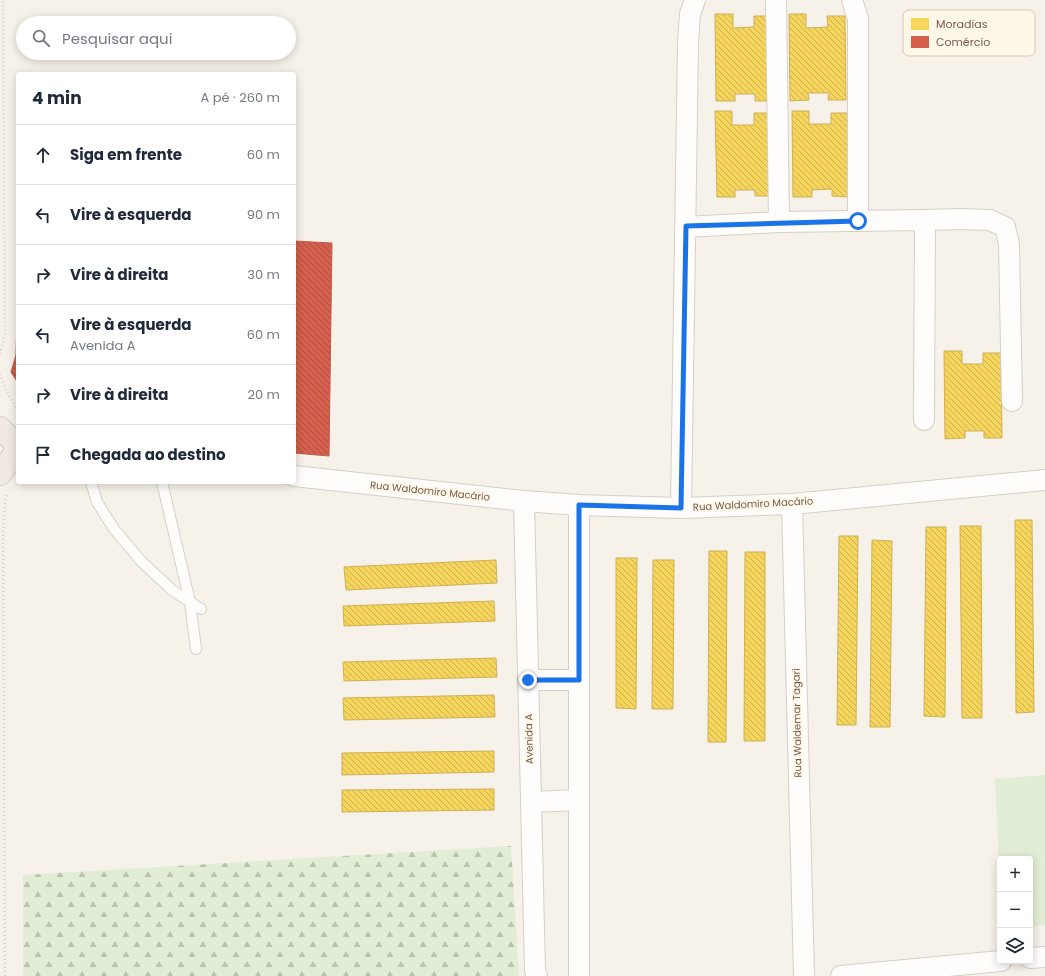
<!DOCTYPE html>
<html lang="pt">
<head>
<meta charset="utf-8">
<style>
  :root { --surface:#fff; --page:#f6f6f7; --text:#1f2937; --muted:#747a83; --line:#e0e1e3 }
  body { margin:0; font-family:Poppins,sans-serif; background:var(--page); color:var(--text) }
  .controls { position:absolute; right:12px; bottom:12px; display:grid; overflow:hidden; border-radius:4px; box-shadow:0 2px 10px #0003 }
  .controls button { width:36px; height:36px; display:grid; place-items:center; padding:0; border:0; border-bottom:1px solid var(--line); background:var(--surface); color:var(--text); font:20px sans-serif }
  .stop { position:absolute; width:12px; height:12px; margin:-9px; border:3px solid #1a73e8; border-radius:50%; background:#fff }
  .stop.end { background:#1a73e8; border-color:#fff; box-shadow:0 1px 4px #0008 }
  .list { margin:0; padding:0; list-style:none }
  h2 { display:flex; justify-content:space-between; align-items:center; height:52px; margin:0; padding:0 16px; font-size:17px }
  h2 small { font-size:13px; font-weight:400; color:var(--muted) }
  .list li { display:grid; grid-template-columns:26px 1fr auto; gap:12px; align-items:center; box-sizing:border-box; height:60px; padding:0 16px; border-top:1px solid var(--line) }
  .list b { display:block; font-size:15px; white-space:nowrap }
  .list p { margin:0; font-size:13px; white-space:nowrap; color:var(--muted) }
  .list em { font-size:13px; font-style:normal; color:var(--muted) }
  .icon { flex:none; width:22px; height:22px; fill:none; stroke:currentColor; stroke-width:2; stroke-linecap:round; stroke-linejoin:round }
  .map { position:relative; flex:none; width:1045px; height:976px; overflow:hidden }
  .search { position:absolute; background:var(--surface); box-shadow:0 2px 10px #0003; left:16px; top:16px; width:280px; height:44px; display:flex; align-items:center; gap:10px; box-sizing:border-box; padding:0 14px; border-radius:22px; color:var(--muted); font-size:15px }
  .panel { position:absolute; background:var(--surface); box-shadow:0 2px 10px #0003; left:16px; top:72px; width:280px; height:412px; border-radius:4px }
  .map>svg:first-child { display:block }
</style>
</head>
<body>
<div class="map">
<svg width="1045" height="976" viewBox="0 0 1045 976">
  <defs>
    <pattern id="forest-firs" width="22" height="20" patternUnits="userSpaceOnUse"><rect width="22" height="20" fill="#e1edd4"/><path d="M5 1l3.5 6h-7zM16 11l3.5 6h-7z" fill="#bbc3ae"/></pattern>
    <pattern id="homes-back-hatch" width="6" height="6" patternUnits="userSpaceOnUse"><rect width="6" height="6" fill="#f6d55c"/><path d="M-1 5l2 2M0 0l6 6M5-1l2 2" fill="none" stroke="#ccb04e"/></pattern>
    <pattern id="shops-back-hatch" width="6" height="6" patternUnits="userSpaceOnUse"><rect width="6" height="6" fill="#d6604d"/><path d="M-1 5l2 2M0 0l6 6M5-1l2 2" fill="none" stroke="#a94f3f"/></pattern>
  </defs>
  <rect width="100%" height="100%" fill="#f6f2e9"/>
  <!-- forest -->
  <path fill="url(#forest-firs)" d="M511,846L519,976H23V875Z"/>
  <!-- pitch -->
  <path fill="#e1edd4" d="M1045,775V925L1030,927V859H1000V892L995,779Z"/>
  <!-- homes -->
  <g fill="url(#homes-back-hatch)" stroke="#cfb057">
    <path d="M715,14H733V28L754,27V16H772L773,101H755V94H735V101H716Z"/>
    <path d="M789,14H806V28L828,27L827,16H845L846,100H828L829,93H808L809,100L790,101Z"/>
    <path d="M715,111H732V125H754V113H771L772,196H755V190H735V197H717Z"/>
    <path d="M792,111H809V124H831V113H848L849,197L832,196V189L812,190V197H793Z"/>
    <path d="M944,351H962V364H983V353H1001L1002,438H984V431H965V438L945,439Z"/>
    <path d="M1015,520H1032L1034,712L1016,713Z"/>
    <path d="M960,526H981L982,718H962Z"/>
    <path d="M926,527H946L945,717L924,716Z"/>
    <path d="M839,536H858L856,725H837Z"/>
    <path d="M872,540L892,541L890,727H870Z"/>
    <path d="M709,551H727L726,742H708Z"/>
    <path d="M745,552H765V741H744Z"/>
    <path d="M616,558H637L636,709L616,708Z"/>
    <path d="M496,560L497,583L346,590L344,567Z"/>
    <path d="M653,560H674L673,709H652Z"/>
    <path d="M494,601L495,621L344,626L343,606Z"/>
    <path d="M496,658L497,677L344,681L343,662Z"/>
    <path d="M494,695L495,717L344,720L343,698Z"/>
    <path d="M494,751V772L342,775V753Z"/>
    <path d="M494,789V810L342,812V790Z"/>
  </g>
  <!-- shops -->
  <g fill="url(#shops-back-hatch)" stroke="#b85e4c">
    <path d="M294,241L332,243L329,456L294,453Z"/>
    <path d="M18,281V383L11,372L16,355Z"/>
  </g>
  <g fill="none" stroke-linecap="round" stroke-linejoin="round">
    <defs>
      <g id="lane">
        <path d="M91,482L97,502L114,529L141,561L172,590L201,609"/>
        <path d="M162,482L190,602L196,649"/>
      </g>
      <g id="street">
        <path d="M776,0L779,222"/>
        <path d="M852,0L858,19V221"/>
        <path d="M925,220L961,219L990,220L1005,227L1009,244L1012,401"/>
        <path d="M686,227L779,222L925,220L924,420"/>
        <path d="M294,476L524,501L579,505L681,508L792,504L1045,480"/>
        <path d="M524,501L535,971L537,976"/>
        <path d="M792,504L804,976"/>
        <path d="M579,505V976"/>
        <path d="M681,508L688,43L690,14L695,0"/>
        <path d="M528,680H579"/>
        <path d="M531,802L579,800"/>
        <path d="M1030,958L1045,957"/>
        <path d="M841,976L1001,961"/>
      </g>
      <g id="highway">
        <path d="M0,428L18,446"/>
        <path d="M0,474L18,449"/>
      </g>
    </defs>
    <!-- lane casing -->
    <use href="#lane" stroke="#d5cfc7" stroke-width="12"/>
    <!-- street casing -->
    <use href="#street" stroke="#d5cfc7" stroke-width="22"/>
    <!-- highway casing -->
    <use href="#highway" stroke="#d5cdc5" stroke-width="24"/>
    <!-- path -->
    <g stroke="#d7d0c9" stroke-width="2.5" stroke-dasharray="1 3" stroke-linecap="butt">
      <path d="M0,354L5,334L3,0"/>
      <path d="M0,374C4,387 10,398 18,410"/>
      <path d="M5,976L3,532L5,504L7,493"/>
    </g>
    <!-- lane -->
    <use href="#lane" stroke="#fefdfc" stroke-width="10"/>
    <!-- street -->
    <use href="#street" stroke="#fefdfc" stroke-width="20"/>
    <!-- highway -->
    <use href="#highway" stroke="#f0e9e4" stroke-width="22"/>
  </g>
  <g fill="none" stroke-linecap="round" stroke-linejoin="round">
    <!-- route -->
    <path stroke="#1a73e8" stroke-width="5" d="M528,680H579V505L681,508L686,226L858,221"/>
  </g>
  <g text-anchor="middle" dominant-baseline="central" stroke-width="4" stroke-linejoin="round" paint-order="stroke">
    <!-- street labels -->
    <g font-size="10" fill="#735b4a" stroke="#fff8e9">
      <text transform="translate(430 491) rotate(6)">Rua Waldomiro Macário</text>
      <text transform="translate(753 504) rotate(-3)">Rua Waldomiro Macário</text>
      <text transform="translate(797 723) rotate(-91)">Rua Waldemar Tagari</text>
      <text transform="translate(529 739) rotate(-91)">Avenida A</text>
    </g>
  </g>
  <!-- legend -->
  <rect x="903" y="10" width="132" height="46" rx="6" fill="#fff8e9" stroke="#d5c9b9" stroke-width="1"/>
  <rect x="911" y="18" width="18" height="12" fill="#f6d55c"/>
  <rect x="911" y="36" width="18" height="12" fill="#d6604d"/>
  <g font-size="11" fill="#735b4a">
    <text x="936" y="28">Moradias</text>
    <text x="936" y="46">Comércio</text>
  </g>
</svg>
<div class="controls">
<button>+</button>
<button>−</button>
<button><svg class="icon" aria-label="layers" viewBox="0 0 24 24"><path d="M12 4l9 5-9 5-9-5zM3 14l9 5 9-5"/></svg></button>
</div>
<div class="stop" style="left:858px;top:221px"></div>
<div class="stop end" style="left:528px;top:680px"></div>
<div class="search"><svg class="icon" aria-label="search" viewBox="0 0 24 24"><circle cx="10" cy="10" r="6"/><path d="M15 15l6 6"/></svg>Pesquisar aqui</div>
<section class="panel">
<h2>4 min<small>A pé · 260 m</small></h2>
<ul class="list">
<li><svg class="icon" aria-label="ahead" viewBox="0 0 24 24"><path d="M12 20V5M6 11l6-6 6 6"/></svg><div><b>Siga em frente</b></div><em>60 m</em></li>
<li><svg class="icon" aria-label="left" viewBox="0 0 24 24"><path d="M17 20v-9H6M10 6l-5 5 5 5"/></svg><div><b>Vire à esquerda</b></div><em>90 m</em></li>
<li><svg class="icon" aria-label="right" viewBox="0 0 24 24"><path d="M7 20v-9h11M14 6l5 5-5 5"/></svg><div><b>Vire à direita</b></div><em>30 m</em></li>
<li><svg class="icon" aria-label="left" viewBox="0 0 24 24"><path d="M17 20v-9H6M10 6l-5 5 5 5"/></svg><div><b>Vire à esquerda</b><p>Avenida A</p></div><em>60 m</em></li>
<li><svg class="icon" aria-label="right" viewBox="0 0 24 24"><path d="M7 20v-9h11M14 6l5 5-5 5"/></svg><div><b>Vire à direita</b></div><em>20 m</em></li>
<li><svg class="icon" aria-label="arrive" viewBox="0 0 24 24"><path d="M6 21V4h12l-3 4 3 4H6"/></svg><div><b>Chegada ao destino</b></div></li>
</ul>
</section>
</div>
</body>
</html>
